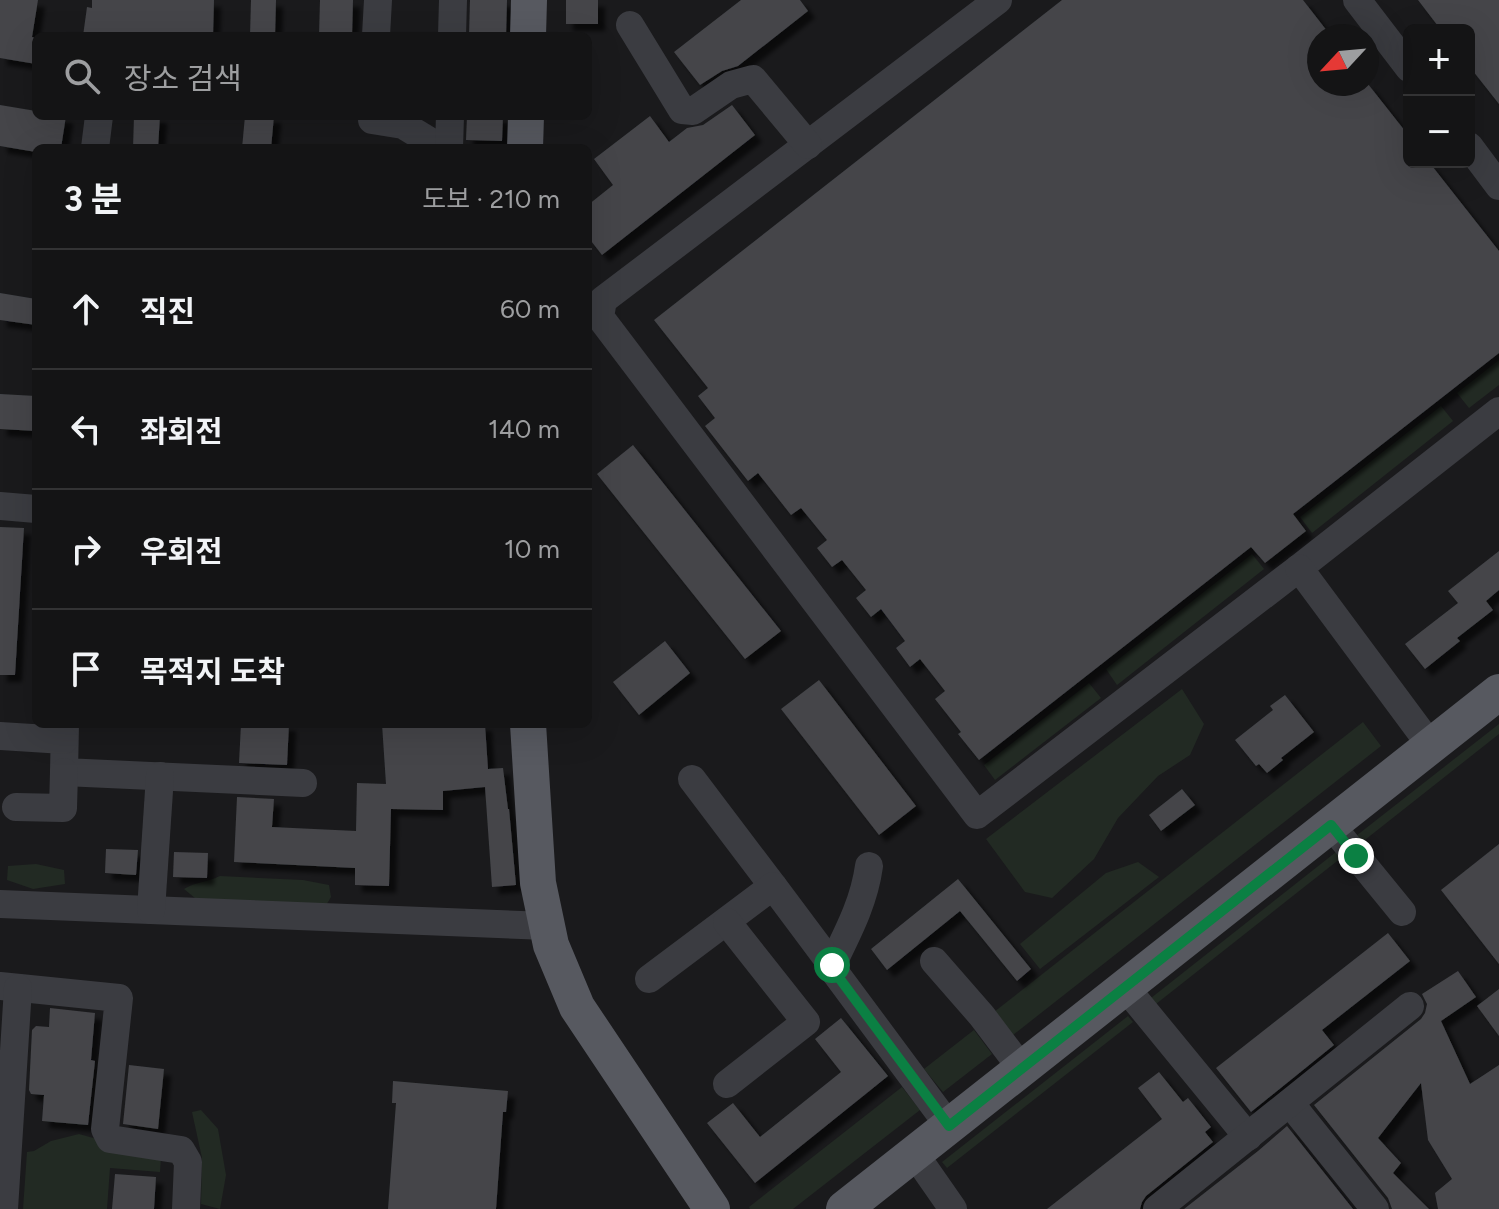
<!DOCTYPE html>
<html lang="ko">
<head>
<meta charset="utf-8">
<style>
  :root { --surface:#141415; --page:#212122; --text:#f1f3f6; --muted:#9d9ea0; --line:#333334 }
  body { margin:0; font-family:Figtree,"Noto Sans KR",sans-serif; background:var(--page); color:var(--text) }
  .controls { position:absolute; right:24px; top:24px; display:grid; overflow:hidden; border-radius:12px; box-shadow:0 8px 32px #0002 }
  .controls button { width:72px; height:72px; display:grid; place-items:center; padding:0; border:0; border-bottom:2px solid var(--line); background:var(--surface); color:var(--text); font:40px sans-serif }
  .compass { position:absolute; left:1307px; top:24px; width:72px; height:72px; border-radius:50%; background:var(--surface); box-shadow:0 8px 32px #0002; rotate:244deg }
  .stop { position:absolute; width:24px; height:24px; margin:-18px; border:6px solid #0b8043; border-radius:50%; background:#fff }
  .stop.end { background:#0b8043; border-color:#fff; box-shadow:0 2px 8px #0008 }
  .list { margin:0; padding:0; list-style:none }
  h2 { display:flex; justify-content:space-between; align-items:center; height:104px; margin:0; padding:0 32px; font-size:34px }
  h2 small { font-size:26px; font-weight:400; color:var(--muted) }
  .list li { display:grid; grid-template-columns:52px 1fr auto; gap:24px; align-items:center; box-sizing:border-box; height:120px; padding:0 32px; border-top:2px solid var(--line) }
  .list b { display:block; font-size:30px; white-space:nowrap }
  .list em { font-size:26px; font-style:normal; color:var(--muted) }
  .icon { flex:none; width:44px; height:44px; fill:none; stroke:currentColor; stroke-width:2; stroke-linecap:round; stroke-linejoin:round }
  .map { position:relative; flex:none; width:1499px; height:1209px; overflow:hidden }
  .search { position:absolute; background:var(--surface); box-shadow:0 8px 32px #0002; left:32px; top:32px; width:560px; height:88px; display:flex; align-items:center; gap:20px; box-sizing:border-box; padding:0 28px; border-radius:12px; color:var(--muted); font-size:30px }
  .panel { position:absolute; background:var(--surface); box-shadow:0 8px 32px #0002; left:32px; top:144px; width:560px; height:584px; border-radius:12px }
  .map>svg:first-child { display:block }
</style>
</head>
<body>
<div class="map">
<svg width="1499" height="1209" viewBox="0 0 1499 1209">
  <defs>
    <filter id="shadow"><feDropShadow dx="7" dy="7" stdDeviation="2" flood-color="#0009"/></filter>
  </defs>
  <rect width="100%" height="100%" fill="#1a1a1c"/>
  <!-- green -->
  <g fill="#222a23">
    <path d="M1499,360V385L1469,408L1457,393Z"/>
    <path d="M1441,406L1453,421L1312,533L1300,517Z"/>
    <path d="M1252,554L1264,569L1117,685L1106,669Z"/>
    <path d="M1089,683L1101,698L995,780L984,765Z"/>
    <path d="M1182,689L1204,724L1190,755L1158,776L1118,818L1094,859L1052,898L1025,892L986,839Z"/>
    <path d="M1363,722L1381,746L1013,1035L994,1012Z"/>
    <path d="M1499,724V734L1361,843L1356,836Z"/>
    <path d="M1336,852L1341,858L1156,1004L1151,998Z"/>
    <path d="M1138,862L1159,877L1040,969L1020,944L1106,873Z"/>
    <path d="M36,864L64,870L65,884L33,889L7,880L8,866Z"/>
    <path d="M220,876L303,880L329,885L331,897L325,907L201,903L184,889C195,882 208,882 220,876Z"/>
    <path d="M1128,1016L1133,1022L947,1168L942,1162Z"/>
    <path d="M974,1030L992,1054L943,1092L924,1069Z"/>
    <path d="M902,1087L920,1110L793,1209H750L749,1207Z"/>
    <path d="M201,1110L218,1129L226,1175L220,1209L201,1204L202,1158L192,1112Z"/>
    <path d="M79,1134L161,1157L160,1172L110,1168L107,1209H23L27,1152L34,1151L51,1141Z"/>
  </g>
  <!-- building -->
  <g fill="#444549" filter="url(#shadow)">
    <path d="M0,0H38L32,37L36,38V64L0,58Z"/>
    <path d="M92,0H214L213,36H83L87,7L92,8Z"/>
    <path d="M251,0H276L275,36H250Z"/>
    <path d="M320,0H353L352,36H319Z"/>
    <path d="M470,0H507L506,36H469Z"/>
    <rect x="566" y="0" width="32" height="24"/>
    <path d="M741,0H800L808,11L738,66L722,71L700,85L674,52Z"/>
    <path d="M1062,0H1303L1331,36H1319V84H1368L1409,136V162H1429L1499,251V353L1293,514L1306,531L1265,563L1251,547L979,760L958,734L961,732L935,699L945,691L920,659L910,667L896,648L905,641L881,609L871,617L856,598L866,590L842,560L832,567L817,548L827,540L801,508L791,515L758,473L748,481L705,426L715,418L698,396L708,388L654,320Z"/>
    <path d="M1418,0H1499V104L1469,66V30H1441Z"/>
    <path d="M0,105L36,111V116H66L61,148H36V152L0,146Z"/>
    <path d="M732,105L755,135L602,255L588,237V205L613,185L594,159L650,116L669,142L687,128L703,125Z"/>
    <path d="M134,116H160L158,148H133Z"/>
    <path d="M245,116H274L271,148H242Z"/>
    <path d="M467,116H503L502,141L466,140Z"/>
    <path d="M0,293L36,299V325L0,320Z"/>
    <path d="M0,394L36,396V431L0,429Z"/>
    <path d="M633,445L781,631L745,659L597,474Z"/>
    <path d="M0,527L24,528L15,675H0Z"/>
    <path d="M1499,551V590L1486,601L1493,610L1457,638L1460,641L1425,669L1405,644L1458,603L1448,591Z"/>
    <path d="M665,641L690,673L639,715L613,682Z"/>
    <path d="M819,680L916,806L879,835L781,709Z"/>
    <path d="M1285,695L1314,732L1281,758L1283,760L1267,773L1259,764L1256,766L1235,740L1273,710L1270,706Z"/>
    <path d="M241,724H289L287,765L239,763Z"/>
    <path d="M382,724H485L488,769L503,768L508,809H509L516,885L492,887L485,787L443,791V810L391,809L389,886L355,885V868L234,862L237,797L274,799L272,827L356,831L357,783L386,784Z"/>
    <path d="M1182,789L1195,805L1161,831L1149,815Z"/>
    <path d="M1499,844V964L1441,890Z"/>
    <path d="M106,849L138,850L136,875L105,873Z"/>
    <path d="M174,852L208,853L207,878L173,877Z"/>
    <path d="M958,879L1031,969L1017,981L960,911L887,970L871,949Z"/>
    <path d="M1388,933L1410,961L1322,1030L1334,1045L1251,1112L1216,1068Z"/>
    <path d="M1458,971L1476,997L1441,1021L1470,1084L1499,1065V1209H1438L1435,1193L1452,1179L1428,1140L1421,1083L1378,1138L1401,1163L1393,1173L1429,1209H1392L1388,1198L1314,1105L1421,1019L1425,1013L1427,1004L1422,994Z"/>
    <path d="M1499,989V1036L1477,1006Z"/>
    <path d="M50,1008L95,1013L91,1060L95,1061L88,1125L42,1121L44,1095L31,1094L29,1090L32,1030L36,1026L49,1027Z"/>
    <path d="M841,1018L888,1076L755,1183L707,1123L733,1103L760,1137L841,1072L815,1039Z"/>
    <path d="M129,1065L164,1069L158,1129L123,1124Z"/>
    <path d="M1159,1072L1183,1102L1188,1098L1211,1127L1205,1132L1213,1142L1146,1196L1142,1202L1140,1209H1047L1162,1119L1138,1088Z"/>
    <path d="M393,1081L508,1091L506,1112H503L496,1209H388L396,1103H392Z"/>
    <path d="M1287,1126L1353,1209H1184L1258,1151Z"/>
    <path d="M115,1174L156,1177L154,1209H112Z"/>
  </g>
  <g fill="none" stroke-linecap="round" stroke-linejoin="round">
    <!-- minor -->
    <g stroke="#3b3c41" stroke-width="28">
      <path d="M998,0L603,300L600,317L977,815L1299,568L1499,411"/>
      <path d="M1357,0L1409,68"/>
      <path d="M630,25L682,110L693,111L731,85L753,79L808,145"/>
      <path d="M376,36L378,0"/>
      <path d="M452,36L453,0"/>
      <path d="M372,116V120L403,125L441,148"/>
      <path d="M1469,146L1499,186"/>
      <path d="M95,148L99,116"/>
      <path d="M449,148L450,116"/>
      <path d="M0,506L36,509"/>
      <path d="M1299,568L1431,746"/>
      <path d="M65,724L64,772L303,783"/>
      <path d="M0,736L64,740"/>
      <path d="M692,779L773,886"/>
      <path d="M16,807L63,808L64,772"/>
      <path d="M1331,825L1402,912"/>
      <path d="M869,866C864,903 847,934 831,967L949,1126"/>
      <path d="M0,904L547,926"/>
      <path d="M151,910L160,776"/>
      <path d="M934,961L982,1016L1022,1069"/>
      <path d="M649,979L773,886L832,965"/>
      <path d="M0,986L119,998L105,1129L110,1139L181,1150L188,1162L186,1209"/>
      <path d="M1125,987L1248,1137"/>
      <path d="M727,1084L806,1022L727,922"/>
      <path d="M1290,1103L1375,1209"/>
      <path d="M914,1153L953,1209"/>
      <path d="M4,1209L18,988"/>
      <path d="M1157,1209L1410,1006"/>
    </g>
    <!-- major -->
    <g stroke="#575960" stroke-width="36">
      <path d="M528,36L529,0"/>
      <path d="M525,148L526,116"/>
      <path d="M528,724L538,883L551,945L577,1007L712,1209"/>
      <path d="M844,1209L1499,692"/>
    </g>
  </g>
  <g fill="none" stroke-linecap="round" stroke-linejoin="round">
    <!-- route -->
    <path stroke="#0b8043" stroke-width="10" d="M832,965L831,967L949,1126L1331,825L1356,856"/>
  </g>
</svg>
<div class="controls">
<button>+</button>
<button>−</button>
</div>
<svg class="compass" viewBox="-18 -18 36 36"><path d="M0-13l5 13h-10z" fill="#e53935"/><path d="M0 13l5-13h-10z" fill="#9d9ea0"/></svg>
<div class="stop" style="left:832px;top:965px"></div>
<div class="stop end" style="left:1356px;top:856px"></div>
<div class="search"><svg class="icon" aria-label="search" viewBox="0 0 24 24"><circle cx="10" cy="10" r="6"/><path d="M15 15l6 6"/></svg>장소 검색</div>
<section class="panel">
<h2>3 분<small>도보 · 210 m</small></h2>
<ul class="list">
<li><svg class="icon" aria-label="ahead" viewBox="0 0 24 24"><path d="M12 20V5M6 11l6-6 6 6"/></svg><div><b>직진</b></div><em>60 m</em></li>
<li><svg class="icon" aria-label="left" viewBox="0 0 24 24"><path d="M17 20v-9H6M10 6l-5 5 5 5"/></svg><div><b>좌회전</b></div><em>140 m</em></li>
<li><svg class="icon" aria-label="right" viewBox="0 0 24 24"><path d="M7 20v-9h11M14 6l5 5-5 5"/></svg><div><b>우회전</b></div><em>10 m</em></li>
<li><svg class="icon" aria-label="arrive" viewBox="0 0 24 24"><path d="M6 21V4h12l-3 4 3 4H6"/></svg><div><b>목적지 도착</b></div></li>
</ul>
</section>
</div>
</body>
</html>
